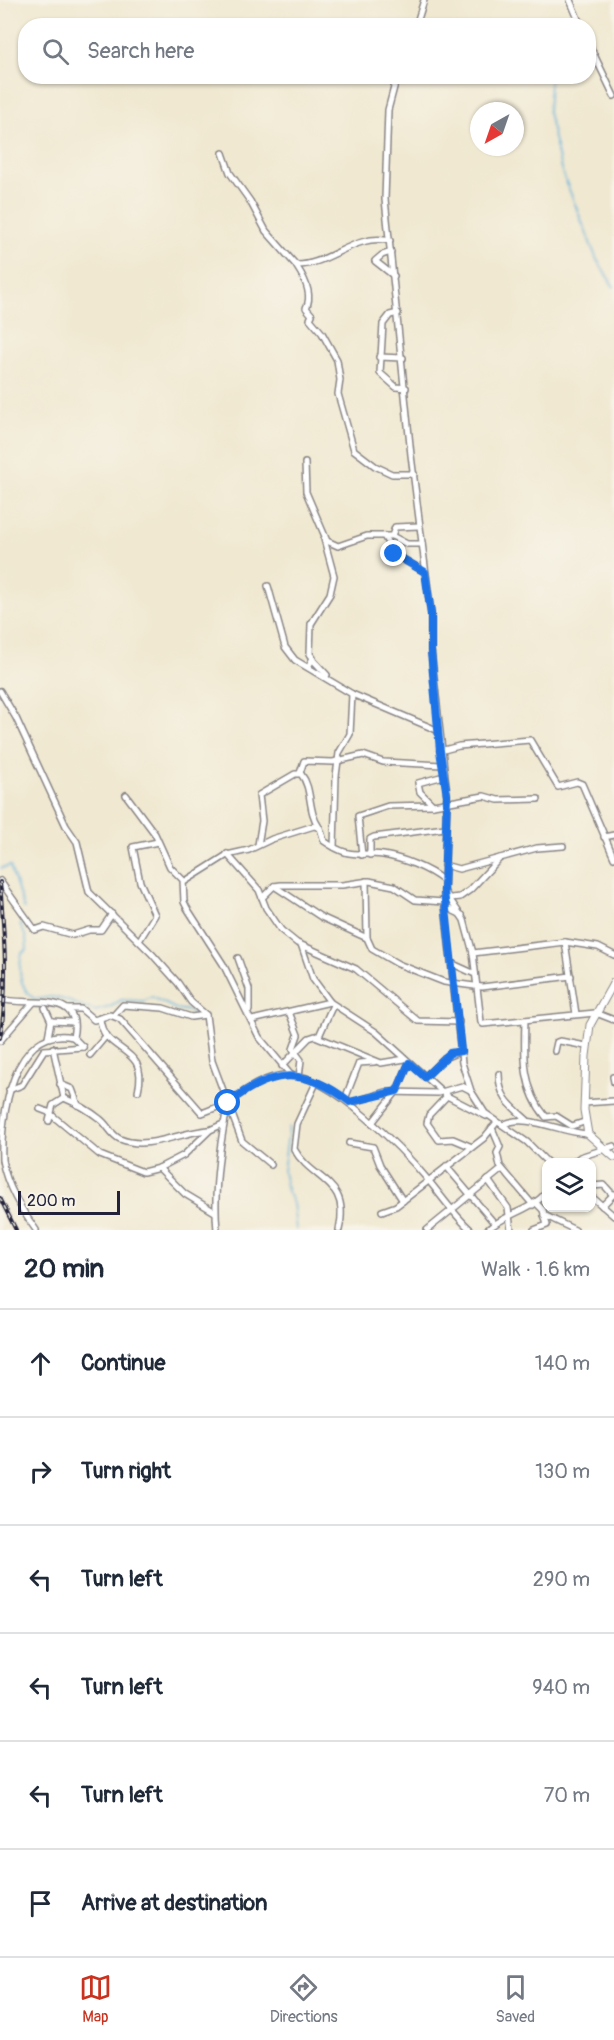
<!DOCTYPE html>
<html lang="en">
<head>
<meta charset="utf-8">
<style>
  :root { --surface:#fff; --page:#f6f6f7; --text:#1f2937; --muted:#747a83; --line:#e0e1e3; --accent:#c8321e }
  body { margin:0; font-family:Pangolin,sans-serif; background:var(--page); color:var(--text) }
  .controls { position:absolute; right:18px; bottom:18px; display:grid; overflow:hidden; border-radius:12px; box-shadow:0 2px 4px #0004 }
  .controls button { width:54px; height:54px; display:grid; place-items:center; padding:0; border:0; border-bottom:2px solid var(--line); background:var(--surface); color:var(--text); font:30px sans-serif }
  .compass { position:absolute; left:470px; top:102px; width:54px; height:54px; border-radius:50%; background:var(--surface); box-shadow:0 2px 4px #0004; rotate:220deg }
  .scale { position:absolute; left:18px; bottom:15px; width:102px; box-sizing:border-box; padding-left:6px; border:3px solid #22223b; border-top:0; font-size:16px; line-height:21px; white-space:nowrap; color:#22223b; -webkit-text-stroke:4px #f7f3e8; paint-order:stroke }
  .stop { position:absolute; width:18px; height:18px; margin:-14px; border:4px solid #1a73e8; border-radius:50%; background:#fff }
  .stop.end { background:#1a73e8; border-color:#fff; box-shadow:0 2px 6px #0008 }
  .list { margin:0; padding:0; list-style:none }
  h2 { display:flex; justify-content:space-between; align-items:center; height:78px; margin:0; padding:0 24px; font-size:26px }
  h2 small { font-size:20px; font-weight:400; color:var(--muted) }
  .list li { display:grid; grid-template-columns:39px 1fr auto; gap:18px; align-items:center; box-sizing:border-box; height:108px; padding:0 24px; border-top:2px solid var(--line) }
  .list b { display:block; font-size:22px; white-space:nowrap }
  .list em { font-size:20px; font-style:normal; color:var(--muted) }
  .icon { flex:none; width:33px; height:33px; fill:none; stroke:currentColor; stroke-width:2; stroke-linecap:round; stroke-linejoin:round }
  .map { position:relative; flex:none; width:614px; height:1230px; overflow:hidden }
  .search { position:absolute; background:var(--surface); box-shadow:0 2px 4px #0004; left:18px; right:18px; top:18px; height:66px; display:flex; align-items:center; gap:15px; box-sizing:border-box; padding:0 21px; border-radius:24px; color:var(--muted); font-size:22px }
  .sheet { height:726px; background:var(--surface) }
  nav { display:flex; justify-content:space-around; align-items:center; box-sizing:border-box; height:84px; border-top:2px solid var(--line); background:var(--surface); font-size:16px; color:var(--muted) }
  nav a { display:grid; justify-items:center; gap:3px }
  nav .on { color:var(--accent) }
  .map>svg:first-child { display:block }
</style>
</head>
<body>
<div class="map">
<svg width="614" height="1230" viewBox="0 0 614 1230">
  <rect width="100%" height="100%" fill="#f7f3e8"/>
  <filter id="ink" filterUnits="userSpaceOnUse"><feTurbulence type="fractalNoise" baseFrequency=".0167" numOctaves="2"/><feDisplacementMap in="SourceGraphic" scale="12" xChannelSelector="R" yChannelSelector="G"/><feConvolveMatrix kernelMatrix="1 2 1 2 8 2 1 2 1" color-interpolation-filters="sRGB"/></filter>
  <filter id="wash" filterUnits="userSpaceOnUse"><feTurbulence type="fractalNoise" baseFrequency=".008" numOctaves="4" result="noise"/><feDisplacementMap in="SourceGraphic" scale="24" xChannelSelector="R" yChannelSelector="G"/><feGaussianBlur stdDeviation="1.35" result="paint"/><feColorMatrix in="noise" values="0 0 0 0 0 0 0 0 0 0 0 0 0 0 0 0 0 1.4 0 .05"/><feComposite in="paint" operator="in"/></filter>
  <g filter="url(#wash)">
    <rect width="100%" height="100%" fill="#f0e8d0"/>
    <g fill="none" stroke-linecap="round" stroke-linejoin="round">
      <!-- stream -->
      <g stroke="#61b1db" stroke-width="1.5">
        <path d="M550,82L548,112L561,169L597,260L614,287"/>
        <path d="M1,868L10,866L24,909"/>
        <path d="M26,922L20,925L26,937L27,950L22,953C18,971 19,986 33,998C40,1001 45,996 52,997C67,999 82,1007 95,1011L110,1007L121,1000L144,1001L152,997L176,1009L190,1011L197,1015"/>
        <path d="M289,1127L283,1171L287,1192L293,1203L296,1230"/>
      </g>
    </g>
  </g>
  <g filter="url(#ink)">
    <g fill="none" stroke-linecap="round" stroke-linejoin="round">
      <defs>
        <g id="minor">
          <path d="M570,0L581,26"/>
          <path d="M416,26L424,0"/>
          <path d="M588,42L614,96"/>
          <path d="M397,76L388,110L385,199L411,455L431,614V651L447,795L444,896L462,1063L471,1091L485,1113L527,1142L547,1162"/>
          <path d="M223,153L230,173L250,201L266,231L296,265C328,266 356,232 390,241"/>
          <path d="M391,252L382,255L375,261L394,276"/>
          <path d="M297,267C305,279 313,295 306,308L312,315L310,319L322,333L337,360L340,380L338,394L354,450L375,466L392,474H414"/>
          <path d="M398,313L390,315L383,324L380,373L396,387L406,388"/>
          <path d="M379,357L403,358"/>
          <path d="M305,463L306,492L327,541L338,546L367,536H392L407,544H422"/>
          <path d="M384,536L394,554L425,572"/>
          <path d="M392,536L395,527L419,526"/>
          <path d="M268,586L285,647L295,660L352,694L439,731"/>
          <path d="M313,660L327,675"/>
          <path d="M308,667L313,658L310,654L311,624L330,594L334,576L324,539"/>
          <path d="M0,691L16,718L66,826L77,842L89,892L152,954L178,983L191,1002L206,1015L212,1061L242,1141L271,1165"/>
          <path d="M440,751L459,746L530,740L558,787L577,782L582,784L614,858"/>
          <path d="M300,773L304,761L333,762L363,755L383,762L442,765"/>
          <path d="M126,795L155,834L170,867L183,880L184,902L187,908L223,964L259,1037L290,1074"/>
          <path d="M433,805L420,792L418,783L444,776"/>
          <path d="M604,837L614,835"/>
          <path d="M258,845L262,821L259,795L295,774H301C313,789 307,810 319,827"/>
          <path d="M334,847L336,776L339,753L350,734L352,694"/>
          <path d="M227,854L259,890L266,908L281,930L297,943L356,969L418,1021L459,1022"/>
          <path d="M362,855L358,816L388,806L433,805L484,796L498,800L538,799"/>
          <path d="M370,855V839L374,837L445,828"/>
          <path d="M444,865L459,869L500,858"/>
          <path d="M0,881L35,930L44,927L73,935L89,930H101L112,914"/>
          <path d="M366,881L367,938"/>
          <path d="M184,882L227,855L249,850L272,839L314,826L320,828L324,841C350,859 355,852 383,855C402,858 428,868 444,881"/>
          <path d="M274,886L321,917L367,938L372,949L398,964L444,982L482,987L571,976"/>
          <path d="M444,891L464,920L473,953"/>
          <path d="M262,898L274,886L281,885H342L369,881L394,886L415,900L444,902"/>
          <path d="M451,898L460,897L470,890L500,858L537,848L563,846"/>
          <path d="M445,907L462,915"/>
          <path d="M139,941L155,915L140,882L133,847L158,842"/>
          <path d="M565,942L598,947L614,955"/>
          <path d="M302,947L313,979L330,1002L376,1032L447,1096L486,1116"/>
          <path d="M238,958L249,989V1010"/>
          <path d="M453,964L475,974"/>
          <path d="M0,999C26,1007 84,989 73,1037L83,1047"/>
          <path d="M45,1008L51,1021L48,1037"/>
          <path d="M68,1009H81L94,1020L110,1015L120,1019L202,1113L228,1103"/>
          <path d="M289,1012L298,1035L293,1049L301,1060L299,1077"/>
          <path d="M596,1013L614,1020"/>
          <path d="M576,1014L565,942L473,953L481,1022L483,1024L595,1013"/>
          <path d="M114,1015L123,1005L163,1008L191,1017L206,1015"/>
          <path d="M100,1018C102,1055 150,1044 138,1091"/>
          <path d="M252,1020L330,1002"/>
          <path d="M525,1020C524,1055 522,1089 546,1117L556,1116L572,1126L584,1122"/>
          <path d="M51,1021L73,1022"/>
          <path d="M319,1036L333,1005"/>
          <path d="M0,1041L33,1003"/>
          <path d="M53,1048L64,1098"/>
          <path d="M555,1051L557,1042L560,1041L586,1046"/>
          <path d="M90,1055L106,1036"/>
          <path d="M282,1066L309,1038L315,1036L381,1063L405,1059"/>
          <path d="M499,1074C499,1097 510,1105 527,1120"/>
          <path d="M425,1077L444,1058L461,1051"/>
          <path d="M613,1077L614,1082"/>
          <path d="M316,1083L297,1124L294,1149C312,1182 351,1179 339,1230"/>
          <path d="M60,1084L72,1089L78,1105"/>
          <path d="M9,1090L22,1085L44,1050L83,1047"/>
          <path d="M447,1096L429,1115L427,1123L439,1140L453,1139L472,1147"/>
          <path d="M345,1099L359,1063L374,1062"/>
          <path d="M350,1103L386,1092L438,1093L462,1086L470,1090"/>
          <path d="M584,1103L614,1101"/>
          <path d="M40,1109L48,1112L100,1155L143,1172L159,1168L184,1155L210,1130L223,1124"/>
          <path d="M49,1121L53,1105L64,1098C76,1103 90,1111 100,1119C108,1125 111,1135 120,1139C148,1151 180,1132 208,1130"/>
          <path d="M372,1123L397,1091L409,1063"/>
          <path d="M503,1125C523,1112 563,1133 588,1134"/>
          <path d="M492,1128L500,1147L497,1153L500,1166L533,1205"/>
          <path d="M349,1143L373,1147L380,1165L403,1201"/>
          <path d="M574,1162L580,1157L614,1146"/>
          <path d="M446,1166L495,1224"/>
          <path d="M159,1168L185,1194L215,1212"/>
          <path d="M488,1180L508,1208L511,1230"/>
          <path d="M592,1186L604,1185L613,1195"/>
          <path d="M592,1197L614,1216"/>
          <path d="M602,1206L614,1194"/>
          <path d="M382,1211L396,1206L484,1138L497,1122"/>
          <path d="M544,1215L575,1230"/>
          <path d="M36,1230C21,1209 7,1187 2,1160C0,1118 13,1024 73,1037"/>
          <path d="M217,1230C213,1189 220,1143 228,1103C245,1090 267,1074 290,1075C331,1075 404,1151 429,1181C443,1198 455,1216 471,1230"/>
          <path d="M427,1230L502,1169"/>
          <path d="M487,1230C505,1214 530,1211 546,1193"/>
          <path d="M534,1230L547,1225L543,1210L536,1203"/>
        </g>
        <path id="major" d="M614,982L590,1025L586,1056L584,1110L588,1134L614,1157"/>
      </defs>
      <!-- minor casing -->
      <use href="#minor" stroke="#898586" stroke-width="8"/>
      <!-- major casing -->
      <use href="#major" stroke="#898586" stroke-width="9"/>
      <!-- minor -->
      <use href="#minor" stroke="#fff" stroke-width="5"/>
      <!-- major -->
      <use href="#major" stroke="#fff" stroke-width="7"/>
      <defs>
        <g id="rail">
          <path d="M0,882C4,935 9,985 0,1038"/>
          <path d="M0,1198L16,1230"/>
        </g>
      </defs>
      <!-- rail casing -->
      <use href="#rail" stroke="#22223b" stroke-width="4"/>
      <!-- rail -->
      <use href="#rail" stroke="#f7f3e8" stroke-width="1.5" stroke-dasharray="4.5" stroke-linecap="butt"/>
    </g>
  </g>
  <g fill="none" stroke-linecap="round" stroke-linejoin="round" filter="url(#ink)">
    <!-- route -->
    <path stroke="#1a73e8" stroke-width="8" d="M228,1103C273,1068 305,1067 350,1102L397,1091L409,1063L425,1077L450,1053L461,1051L444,891L447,795L440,751L431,651V614L425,572L394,554"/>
  </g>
</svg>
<div class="controls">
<button><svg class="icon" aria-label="layers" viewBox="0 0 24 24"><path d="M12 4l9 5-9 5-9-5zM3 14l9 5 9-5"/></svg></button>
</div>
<svg class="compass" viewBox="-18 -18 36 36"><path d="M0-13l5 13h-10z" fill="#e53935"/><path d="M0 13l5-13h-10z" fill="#747a83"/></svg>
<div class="scale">200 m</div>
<div class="stop" style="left:228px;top:1103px"></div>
<div class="stop end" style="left:394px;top:554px"></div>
<div class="search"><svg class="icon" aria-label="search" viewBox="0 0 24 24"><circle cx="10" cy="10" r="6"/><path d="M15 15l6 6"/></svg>Search here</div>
</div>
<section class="sheet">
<h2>20 min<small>Walk · 1.6 km</small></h2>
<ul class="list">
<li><svg class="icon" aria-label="ahead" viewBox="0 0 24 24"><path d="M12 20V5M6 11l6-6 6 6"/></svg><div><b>Continue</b></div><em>140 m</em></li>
<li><svg class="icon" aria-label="right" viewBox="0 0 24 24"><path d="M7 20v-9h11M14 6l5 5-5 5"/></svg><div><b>Turn right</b></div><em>130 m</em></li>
<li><svg class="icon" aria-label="left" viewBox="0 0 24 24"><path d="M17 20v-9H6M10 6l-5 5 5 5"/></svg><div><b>Turn left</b></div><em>290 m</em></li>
<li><svg class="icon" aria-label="left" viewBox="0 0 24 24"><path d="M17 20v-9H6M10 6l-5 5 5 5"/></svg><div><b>Turn left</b></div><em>940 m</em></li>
<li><svg class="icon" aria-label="left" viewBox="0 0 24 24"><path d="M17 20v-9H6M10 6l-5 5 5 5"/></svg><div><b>Turn left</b></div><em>70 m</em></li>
<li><svg class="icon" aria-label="arrive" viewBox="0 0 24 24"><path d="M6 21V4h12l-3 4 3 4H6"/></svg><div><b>Arrive at destination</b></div></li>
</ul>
</section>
<nav>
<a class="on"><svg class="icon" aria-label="map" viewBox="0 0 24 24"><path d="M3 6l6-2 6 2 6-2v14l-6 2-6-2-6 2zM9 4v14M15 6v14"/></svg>Map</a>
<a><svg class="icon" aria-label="directions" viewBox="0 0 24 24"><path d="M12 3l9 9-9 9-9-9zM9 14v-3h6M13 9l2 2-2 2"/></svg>Directions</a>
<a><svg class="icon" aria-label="saved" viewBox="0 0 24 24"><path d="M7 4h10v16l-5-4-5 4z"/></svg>Saved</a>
</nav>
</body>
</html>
